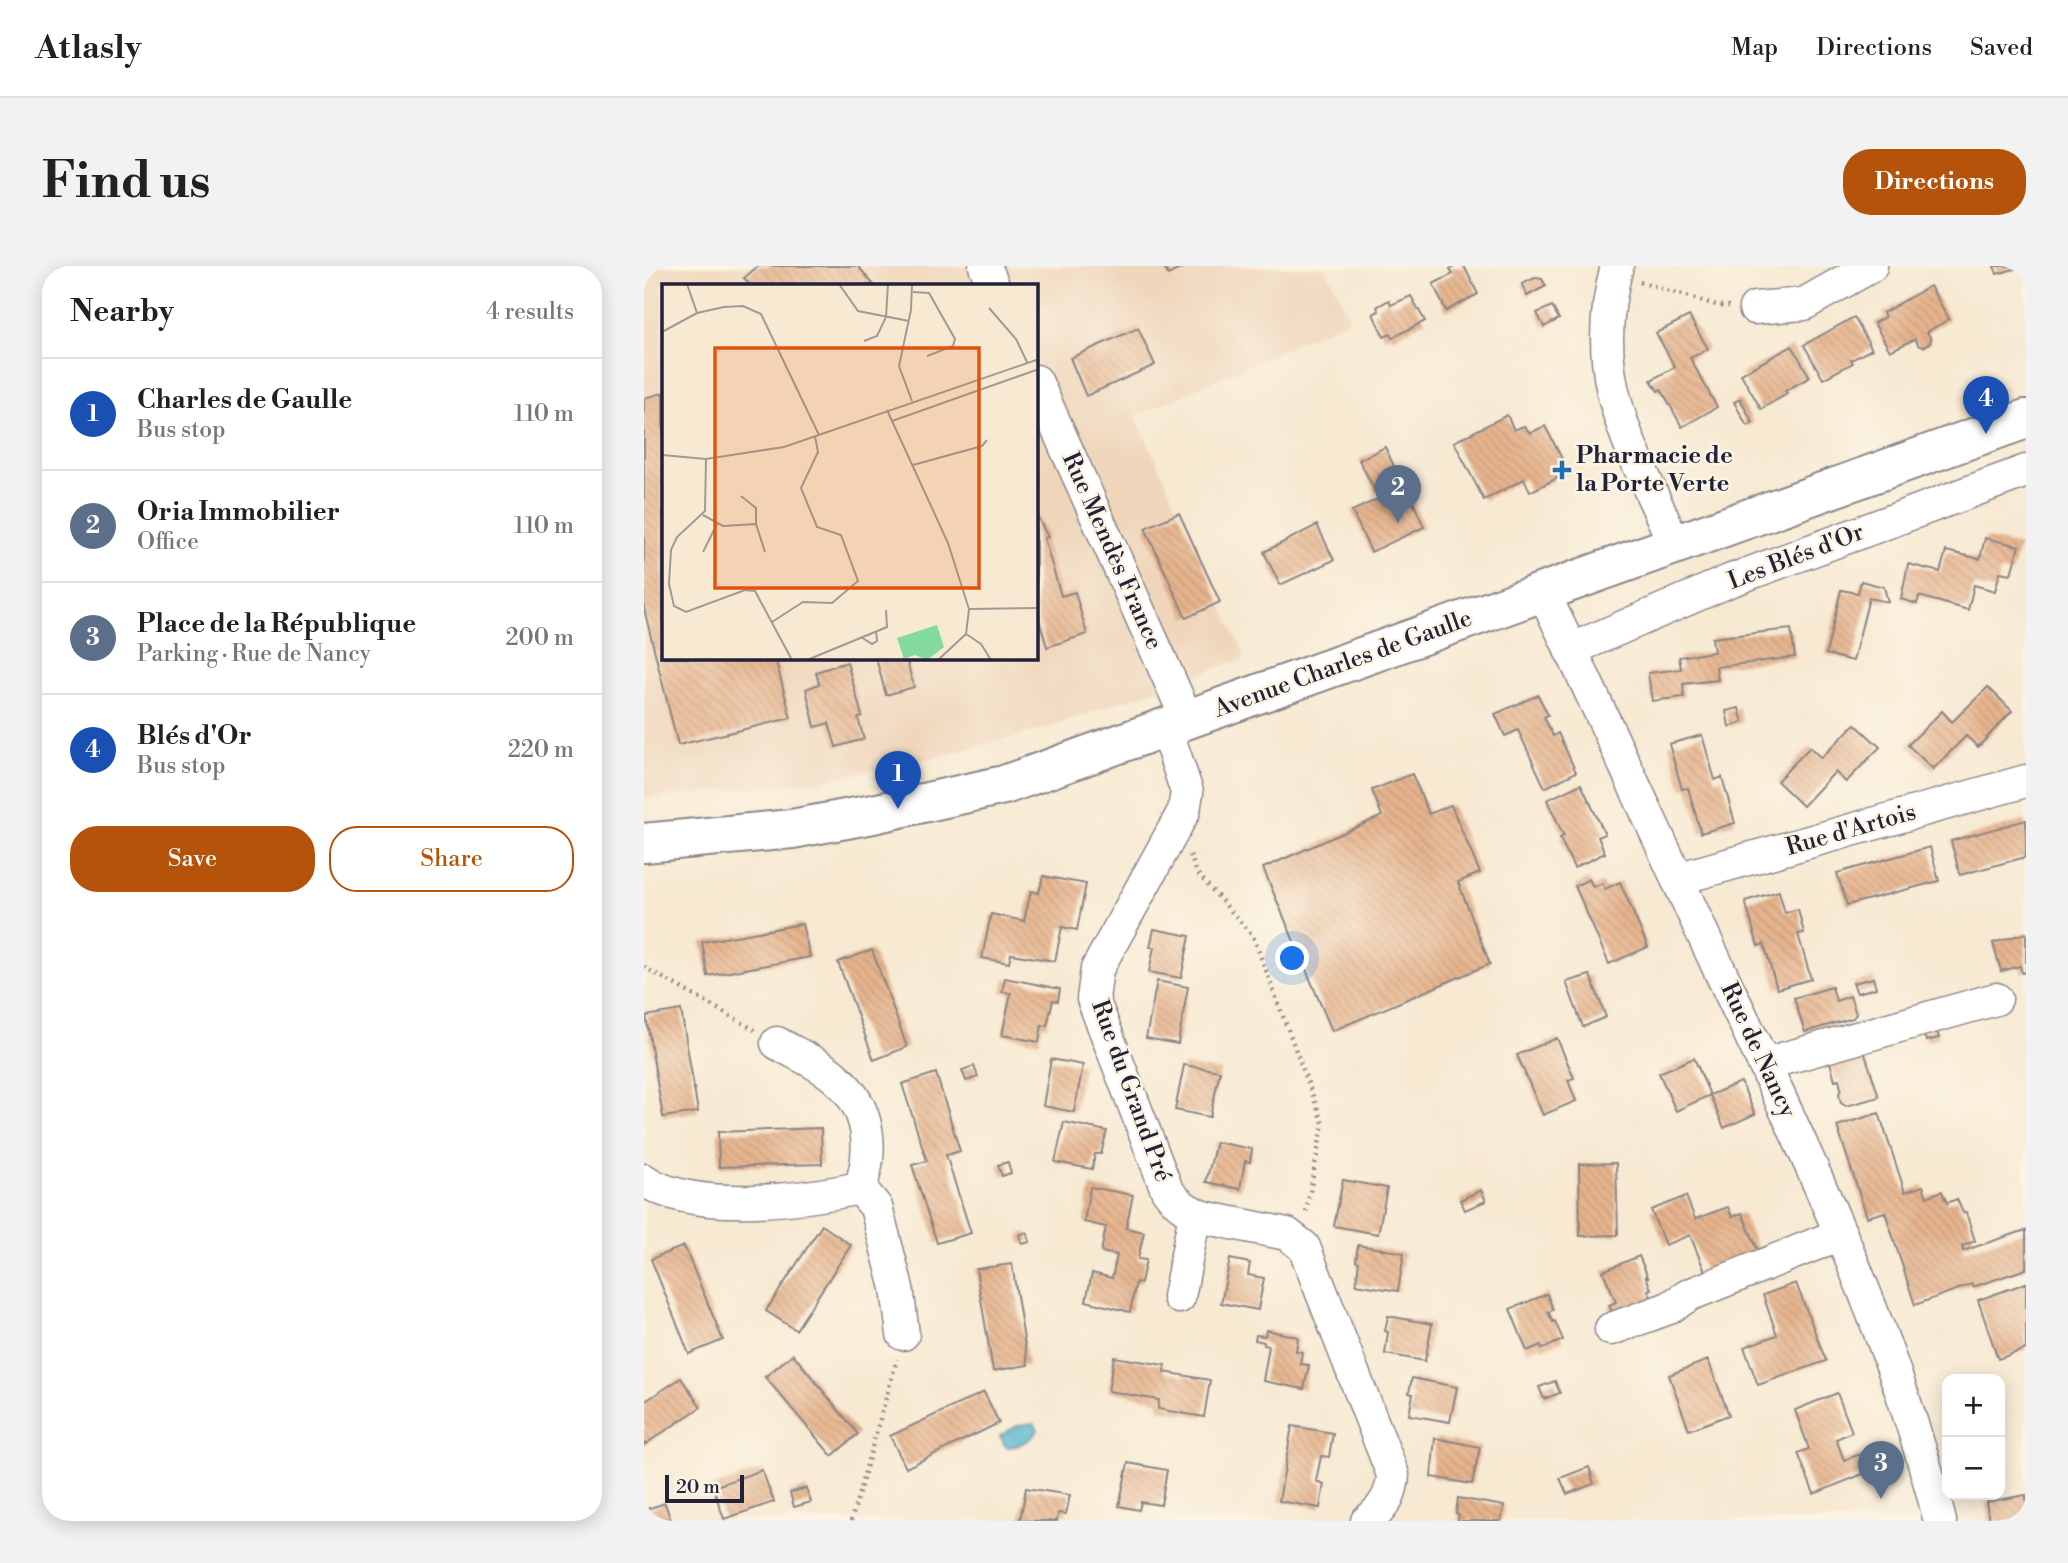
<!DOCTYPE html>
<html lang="en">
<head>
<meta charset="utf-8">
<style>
  :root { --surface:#fff; --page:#f2f2f2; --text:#202124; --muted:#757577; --line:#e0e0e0; --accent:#b45309 }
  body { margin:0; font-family:"Libre Bodoni",serif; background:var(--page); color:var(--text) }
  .controls { position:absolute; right:21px; bottom:21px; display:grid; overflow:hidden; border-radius:14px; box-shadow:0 4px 18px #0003 }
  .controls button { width:63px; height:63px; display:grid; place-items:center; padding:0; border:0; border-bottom:2px solid var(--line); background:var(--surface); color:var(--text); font:35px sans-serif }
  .scale { position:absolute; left:21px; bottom:18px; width:79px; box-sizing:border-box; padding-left:7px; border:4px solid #22223b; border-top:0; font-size:19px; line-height:24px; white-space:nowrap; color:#22223b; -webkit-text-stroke:5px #fcf5e5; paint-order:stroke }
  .you { position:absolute; left:649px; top:693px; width:24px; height:24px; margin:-18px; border:5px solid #fff; border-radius:50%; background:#1a73e8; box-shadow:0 0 0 10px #1a73e833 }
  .badge { display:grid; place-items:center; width:46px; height:46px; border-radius:50%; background:var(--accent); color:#fff; font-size:23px; font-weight:700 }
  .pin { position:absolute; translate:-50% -58px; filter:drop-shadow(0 2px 4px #0008) }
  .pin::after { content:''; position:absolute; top:37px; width:24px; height:21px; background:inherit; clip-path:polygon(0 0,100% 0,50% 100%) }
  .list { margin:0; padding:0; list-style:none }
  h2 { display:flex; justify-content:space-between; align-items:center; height:91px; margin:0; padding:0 28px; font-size:30px }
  h2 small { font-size:23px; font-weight:400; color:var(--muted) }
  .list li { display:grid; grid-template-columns:46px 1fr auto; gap:21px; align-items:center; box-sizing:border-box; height:112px; padding:0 28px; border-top:2px solid var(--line) }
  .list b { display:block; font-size:26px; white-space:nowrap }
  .list p { margin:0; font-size:23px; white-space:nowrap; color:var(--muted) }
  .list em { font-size:23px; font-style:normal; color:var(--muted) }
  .actions { display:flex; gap:14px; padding:21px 28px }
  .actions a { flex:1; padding:16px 0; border:2px solid var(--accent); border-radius:28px; text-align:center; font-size:24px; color:var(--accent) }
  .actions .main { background:var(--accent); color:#fff }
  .map { position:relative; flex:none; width:1382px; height:1255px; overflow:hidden; border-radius:28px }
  header { display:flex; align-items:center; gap:42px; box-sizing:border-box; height:98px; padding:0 35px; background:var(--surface); border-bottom:2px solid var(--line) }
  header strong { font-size:33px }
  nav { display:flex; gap:38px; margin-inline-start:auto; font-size:24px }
  .intro { display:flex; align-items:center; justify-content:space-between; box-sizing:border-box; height:168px; padding:0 42px }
  h1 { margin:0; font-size:49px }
  .button { padding:18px 32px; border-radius:28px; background:var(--accent); color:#fff; font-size:24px; font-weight:700 }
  main { display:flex; gap:42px; padding:0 42px }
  aside { flex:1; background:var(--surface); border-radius:28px; box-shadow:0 4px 18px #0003 }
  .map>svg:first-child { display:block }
</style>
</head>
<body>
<header>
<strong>Atlasly</strong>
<nav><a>Map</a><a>Directions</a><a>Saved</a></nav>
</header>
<div class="intro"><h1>Find us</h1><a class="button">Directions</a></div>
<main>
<aside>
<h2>Nearby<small>4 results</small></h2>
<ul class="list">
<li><span class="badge" style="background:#1a4fb4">1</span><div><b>Charles de Gaulle</b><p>Bus stop</p></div><em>110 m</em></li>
<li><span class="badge" style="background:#5c6f8a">2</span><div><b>Oria Immobilier</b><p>Office</p></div><em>110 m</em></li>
<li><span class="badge" style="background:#5c6f8a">3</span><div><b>Place de la République</b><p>Parking · Rue de Nancy</p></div><em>200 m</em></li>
<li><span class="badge" style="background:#1a4fb4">4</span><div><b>Blés d'Or</b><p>Bus stop</p></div><em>220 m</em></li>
</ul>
<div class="actions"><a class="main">Save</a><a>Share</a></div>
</aside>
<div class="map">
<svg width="1382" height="1255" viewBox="0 0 1382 1255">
  <defs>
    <pattern id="building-back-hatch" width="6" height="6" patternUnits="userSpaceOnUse" patternTransform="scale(1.75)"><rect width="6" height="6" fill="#e6b48d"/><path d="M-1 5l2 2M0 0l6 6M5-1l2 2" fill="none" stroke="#c59a7b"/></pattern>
  </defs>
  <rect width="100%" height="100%" fill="#fcf5e5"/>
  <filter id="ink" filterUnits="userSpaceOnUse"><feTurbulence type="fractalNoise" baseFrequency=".0143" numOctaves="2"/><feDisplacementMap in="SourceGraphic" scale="14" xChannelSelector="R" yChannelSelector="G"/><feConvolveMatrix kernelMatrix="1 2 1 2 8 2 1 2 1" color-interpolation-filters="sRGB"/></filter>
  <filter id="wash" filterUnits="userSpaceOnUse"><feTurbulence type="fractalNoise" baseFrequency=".00686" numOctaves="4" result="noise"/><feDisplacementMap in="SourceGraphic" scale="28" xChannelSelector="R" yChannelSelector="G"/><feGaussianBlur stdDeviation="1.57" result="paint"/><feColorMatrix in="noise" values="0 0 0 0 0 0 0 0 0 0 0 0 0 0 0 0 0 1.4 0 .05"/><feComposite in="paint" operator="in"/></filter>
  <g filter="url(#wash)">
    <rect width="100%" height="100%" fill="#f7e9d2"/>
    <!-- built -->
    <path fill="#efd6bb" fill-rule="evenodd" d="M0,0H681L706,53L492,150L602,392L400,463L281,494L174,515L0,533ZM19,19H392V392H19Z"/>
    <!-- water -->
    <path fill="#53b5d1" stroke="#3a6c86" stroke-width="2" d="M390,1157L394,1164C387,1174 374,1181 362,1181L356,1170L375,1159Z"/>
    <g id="blocks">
      <!-- building -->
      <g fill="url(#building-back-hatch)">
        <path d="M114,0H214L230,19H106L100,12Z"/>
        <path d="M520,0H542L524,9Z"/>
        <path d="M812,0H820L834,28L802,45L789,18L809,8L806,3Z"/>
        <path d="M1350,0H1377V1L1353,8Z"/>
        <path d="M891,12L898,13L902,20L883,30L878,18Z"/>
        <path d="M1286,20L1305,53L1283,66L1287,73L1286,77L1279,81L1275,80L1271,73L1246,85L1230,57L1241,51L1239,47Z"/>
        <path d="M767,30L781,55L748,72L747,68L740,71L729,48L735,45L733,41L745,34L747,39Z"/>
        <path d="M908,40L915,53L900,61L893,47Z"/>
        <path d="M1045,50L1064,83L1046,92L1073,141L1038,161L1017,123L1014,125L1007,114L1031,101L1012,67Z"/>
        <path d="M1210,51L1228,83L1207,94L1209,97L1179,113L1160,79Z"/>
        <path d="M494,62L511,99L442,130L426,92Z"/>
        <path d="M1148,80L1166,111L1141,125L1143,128L1117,143L1097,108Z"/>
        <path d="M19,127V392H131L147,452L34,479L0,343V132Z"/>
        <path d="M1096,133L1109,157L1103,160L1090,136Z"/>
        <path d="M863,149L870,164L880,160L886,167L901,160L925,206L886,226L880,213L840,234L810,176Z"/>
        <path d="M741,181L757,215L755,216L758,222L762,220L780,261L727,286L708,245L745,228L742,222L732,227L715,194Z"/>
        <path d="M535,247L576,336L542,352L501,262Z"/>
        <path d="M392,248L404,271L400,272L417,330L431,326L443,368L403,381L392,343Z"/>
        <path d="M673,259L690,294L636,319L620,286Z"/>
        <path d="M1341,272L1375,280L1367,308L1356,306L1351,325L1330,319L1324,344L1275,330L1273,338L1257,333L1264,298L1296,306L1302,285L1336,293Z"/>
        <path d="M1217,315L1240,321L1244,336L1225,332L1209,395L1182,388L1197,324L1214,327Z"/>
        <path d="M1147,363L1151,391L1072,401L1074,414L1039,418L1040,431L1008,435L1004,407L1037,403L1035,391L1070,386L1068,372Z"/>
        <path d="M232,392H262L270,421L242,429Z"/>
        <path d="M203,396L218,450L214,452L220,473L192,481L185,457L171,461L162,423L175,418L172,406Z"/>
        <path d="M1344,421L1368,445L1334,481L1322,470L1289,503L1264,479L1298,445L1308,456Z"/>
        <path d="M894,429L904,449L900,451L909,470L914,467L932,506L901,522L874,464L861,470L851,448Z"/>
        <path d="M1095,442L1099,456L1085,461L1082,445Z"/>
        <path d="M1211,458L1236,481L1202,516L1191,506L1159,540L1133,515L1166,481L1177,492Z"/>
        <path d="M1058,469L1071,514L1078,511L1091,557L1057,567L1044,522L1038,523L1025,478Z"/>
        <path d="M768,508L785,548L807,539L836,607L814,616L846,698L688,765L619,602L738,550L728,524Z"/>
        <path d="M937,518L961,568L954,571L961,587L930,602L916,572L920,570L903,534Z"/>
        <path d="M1382,554V591L1316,609L1307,575Z"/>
        <path d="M1286,581L1295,615L1203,639L1193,607Z"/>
        <path d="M399,610L442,618L433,664L418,661L411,695L367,688L365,697L338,692L347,648L380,655L387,625L395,627Z"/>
        <path d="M945,613L949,621L958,617L961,623L976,616L1004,681L965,698L931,620Z"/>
        <path d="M1135,625L1141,647L1154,643L1160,667L1154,668L1167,713L1133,723L1120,678L1114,680L1101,635Z"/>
        <path d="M158,658L166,691L64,710L58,676Z"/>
        <path d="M510,663L546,670L537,712L505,706L510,681H506Z"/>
        <path d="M1382,667V706L1378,707L1376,700L1357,705L1349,677Z"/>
        <path d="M228,684L263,781L230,794L194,696Z"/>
        <path d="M946,709L962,751L939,761L922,716Z"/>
        <path d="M361,712L416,723L414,735L409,734L403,760L398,759L395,776L358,769L367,727L358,726Z"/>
        <path d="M1229,712L1232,722L1213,727L1209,717Z"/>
        <path d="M513,715L544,721L534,778L502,772Z"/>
        <path d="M1188,721L1192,735L1206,730L1212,748L1209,752L1161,766L1150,732Z"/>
        <path d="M37,744L54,846L19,851L2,750Z"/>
        <path d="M1292,762L1295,772L1282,775L1279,765Z"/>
        <path d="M913,772L930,812L924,814L932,835L899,849L873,789Z"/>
        <path d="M1218,779L1235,831L1202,840L1197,837L1195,828L1197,823L1195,813L1191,814L1184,789Z"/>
        <path d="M1050,792L1066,829L1097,816L1111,848L1080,862L1066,829L1032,845L1015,807Z"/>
        <path d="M407,793L439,799L430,846L399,840Z"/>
        <path d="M540,799L576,805L566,851L531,844Z"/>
        <path d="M330,800L334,811L322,815L318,804Z"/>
        <path d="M292,807L316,885L302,889L327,967L293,977L268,899L283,895L258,818Z"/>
        <path d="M1235,847L1261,926L1279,920L1283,931L1298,925L1303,937L1313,933L1319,947L1322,946L1331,975L1318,980L1319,985L1382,964V1003L1329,1021L1328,1018L1271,1039L1241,946L1223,951L1193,860Z"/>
        <path d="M420,856L463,865L457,888H451L448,903L411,896Z"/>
        <path d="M177,862L178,898L75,901L74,866Z"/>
        <path d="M572,876L608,883L606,896L601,895L596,923L562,916Z"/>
        <path d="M364,896L367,907L358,910L354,899Z"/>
        <path d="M972,897L974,969L936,970L935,898Z"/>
        <path d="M699,914L743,922L734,968L690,960Z"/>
        <path d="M446,921L489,929L482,962L500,966L494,993L502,994L497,1017L492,1016L486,1046L442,1035L448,1007L468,1012L473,989L457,986L462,961L440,956Z"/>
        <path d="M837,924L842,935L821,944L816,934Z"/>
        <path d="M1042,930L1051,953L1084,941L1088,951L1098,947L1115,987L1062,1008L1046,969L1021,979L1007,944Z"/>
        <path d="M178,959L207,979L152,1064L122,1045Z"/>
        <path d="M383,966L386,976L378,978L375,969Z"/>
        <path d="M714,979L760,987L754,1025L712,1018L715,996L712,995Z"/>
        <path d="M40,980L79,1074L45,1088L7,993Z"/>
        <path d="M995,990L1004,1011H1002L1007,1023L1004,1024L1009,1036L971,1052L965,1039L972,1036L959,1005Z"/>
        <path d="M586,993L606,997L604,1009L620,1012L614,1044L577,1037Z"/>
        <path d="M368,998L384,1099L349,1105L332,1003Z"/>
        <path d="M1152,1017L1182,1095L1114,1119L1100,1081L1133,1069L1119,1029Z"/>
        <path d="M1382,1017V1083L1354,1093L1334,1034Z"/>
        <path d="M903,1028L909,1044L904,1046L909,1056L911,1055L919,1074L898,1083L897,1079L883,1085L866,1043Z"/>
        <path d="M744,1050L788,1058L781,1095L741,1088L744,1066L741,1065Z"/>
        <path d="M622,1064L654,1071L652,1085L658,1086L656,1098L665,1099L660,1123L619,1115L625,1080L620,1079V1076L611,1074L612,1069L621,1070Z"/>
        <path d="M149,1088L214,1168L188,1190L121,1111Z"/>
        <path d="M470,1091L521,1099L520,1106L566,1114L560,1151L514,1143L515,1134L464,1125Z"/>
        <path d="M1064,1094L1085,1149L1045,1164L1025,1109Z"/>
        <path d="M37,1112L57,1141L0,1179V1136Z"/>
        <path d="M768,1112L813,1121L806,1156L765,1149L769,1128L765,1127Z"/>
        <path d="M911,1115L916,1127L900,1133L895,1121Z"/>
        <path d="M340,1126L355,1157L262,1202L246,1170Z"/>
        <path d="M1193,1127L1208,1166L1192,1173L1200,1194L1217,1188L1224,1206L1170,1228L1154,1187L1165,1183L1151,1144Z"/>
        <path d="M648,1160L689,1167L685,1191L677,1190L672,1215L680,1218L676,1242L635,1235Z"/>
        <path d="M791,1172L836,1181L828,1218L787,1211Z"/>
        <path d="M484,1197L523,1204L517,1239L497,1236L495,1244L475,1240Z"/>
        <path d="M945,1201L950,1218L923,1228L916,1212Z"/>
        <path d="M118,1204L130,1236L80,1253L69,1221Z"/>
        <path d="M162,1222L167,1236L150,1241L146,1227Z"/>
        <path d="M382,1222L426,1229L422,1248L414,1247L413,1255H376Z"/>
        <path d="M1382,1229V1250L1375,1251L1376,1255H1345L1342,1236Z"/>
        <path d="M814,1232L860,1240L857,1255H814L815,1249L812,1247Z"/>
        <path d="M21,1237L27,1255H0V1244Z"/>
      </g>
    </g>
  </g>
  <g filter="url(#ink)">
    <use href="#blocks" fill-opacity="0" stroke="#8c8686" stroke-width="2"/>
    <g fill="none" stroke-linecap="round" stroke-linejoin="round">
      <defs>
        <g id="minor">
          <path d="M341,0L349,19"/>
          <path d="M973,0C942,115 988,179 1031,280"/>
          <path d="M1111,42L1160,38L1227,0"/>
          <path d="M392,115L544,455"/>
          <path d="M899,326C960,451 1017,579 1076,705C1161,884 1247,1062 1296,1255"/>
          <path d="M926,384L1085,315L1382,205"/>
          <path d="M522,463L543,526L540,545L453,703L449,733L523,924C534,939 545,946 563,952L643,968L660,981L749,1209C748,1229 739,1243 723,1255"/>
          <path d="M1033,613L1382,515"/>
          <path d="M1120,798L1352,733"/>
          <path d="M0,914C50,948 159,934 216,922C230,883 226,842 193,813C177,798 152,788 133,777"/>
          <path d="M216,922L232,941L253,1022L259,1068"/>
          <path d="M535,1031L551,948"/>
          <path d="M967,1063L1025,1042L1045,1029L1197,968"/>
        </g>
        <path id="major" d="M0,577L148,563L229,548L360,519L1382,153"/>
      </defs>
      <!-- minor casing -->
      <use href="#minor" stroke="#8c8686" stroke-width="35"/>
      <!-- major casing -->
      <use href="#major" stroke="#8c8686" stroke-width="42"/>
      <!-- path -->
      <g stroke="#8c8686" stroke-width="4.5" stroke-dasharray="2 5" stroke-linecap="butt">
        <path d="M996,16L1075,40H1085"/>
        <path d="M546,589L553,607L609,670L679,857L662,947"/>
        <path d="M0,701L111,764"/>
        <path d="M207,1255L253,1093"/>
      </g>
      <!-- minor -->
      <use href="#minor" stroke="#fff" stroke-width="32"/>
      <!-- major -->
      <use href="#major" stroke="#fff" stroke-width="38"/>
    </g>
  </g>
  <!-- markers -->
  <path fill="#1f6fb2" stroke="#fcf5e5" stroke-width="2.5" d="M914.5 193.5h7v7h7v7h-7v7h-7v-7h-7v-7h7z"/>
  <g text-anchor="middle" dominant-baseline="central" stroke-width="5" stroke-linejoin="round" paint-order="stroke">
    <!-- poi labels -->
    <g font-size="24" font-weight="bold" fill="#22223b" stroke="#fcf5e5" text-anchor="start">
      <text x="932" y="190">Pharmacie de<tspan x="932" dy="28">la Porte Verte</tspan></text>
    </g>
    <!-- street labels -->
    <g font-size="24" fill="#22223b" stroke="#fcf5e5">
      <text transform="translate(468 285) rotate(66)">Rue Mendès France</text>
      <text transform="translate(1152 291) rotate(-21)">Les Blés d'Or</text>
      <text transform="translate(699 398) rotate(-20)">Avenue Charles de Gaulle</text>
      <text transform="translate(1207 564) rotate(-16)">Rue d'Artois</text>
      <text transform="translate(1114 784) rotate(65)">Rue de Nancy</text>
      <text transform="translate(487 825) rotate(70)">Rue du Grand Pré</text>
    </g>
  </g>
  <!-- overview -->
  <g transform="translate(18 18)">
    <rect width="376" height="376" fill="#f7e9d2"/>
    <path d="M275,341L282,363L265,376L253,371L242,375L235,354Z" fill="#84db9f"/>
    <path fill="none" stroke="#a29996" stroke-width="2" d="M25,0L35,29M177,0L196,27L247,37M250,0L249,26L237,82L250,117M251,8L267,9L293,55L291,62L265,72M327,24L354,55L365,78M0,48L35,29L62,23L81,22L99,30L157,151M202,57L215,52L224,33L226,0M225,126L286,259L307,325L304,350L276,376M230,137L377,85M0,171L44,175L122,163L377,75M44,175L43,227L15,253L9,266L7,300L12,322L24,328L83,306L93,307L130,376M251,181L320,162L325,156M41,231L61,242L94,240V224L79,212M94,240L103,268M41,268L55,240M307,325L377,324M110,338L141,318L170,319L196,297L179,251L155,243L139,204L156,168L153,152M304,350L319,360L329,376M199,353L210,360L215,357L214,347M145,376L225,343L224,326"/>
    <path fill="#de560e" fill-opacity="0.15" stroke="#de560e" stroke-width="3.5" d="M53,64H317V304H53Z"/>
    <rect width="376" height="376" fill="none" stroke="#22223b" stroke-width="3.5"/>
  </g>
</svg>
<div class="controls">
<button>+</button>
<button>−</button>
</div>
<div class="scale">20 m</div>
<div class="you"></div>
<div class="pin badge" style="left:254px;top:543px;background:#1a4fb4">1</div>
<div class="pin badge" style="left:754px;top:257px;background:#5c6f8a">2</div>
<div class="pin badge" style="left:1237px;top:1233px;background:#5c6f8a">3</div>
<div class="pin badge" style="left:1342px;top:168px;background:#1a4fb4">4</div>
</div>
</main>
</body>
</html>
